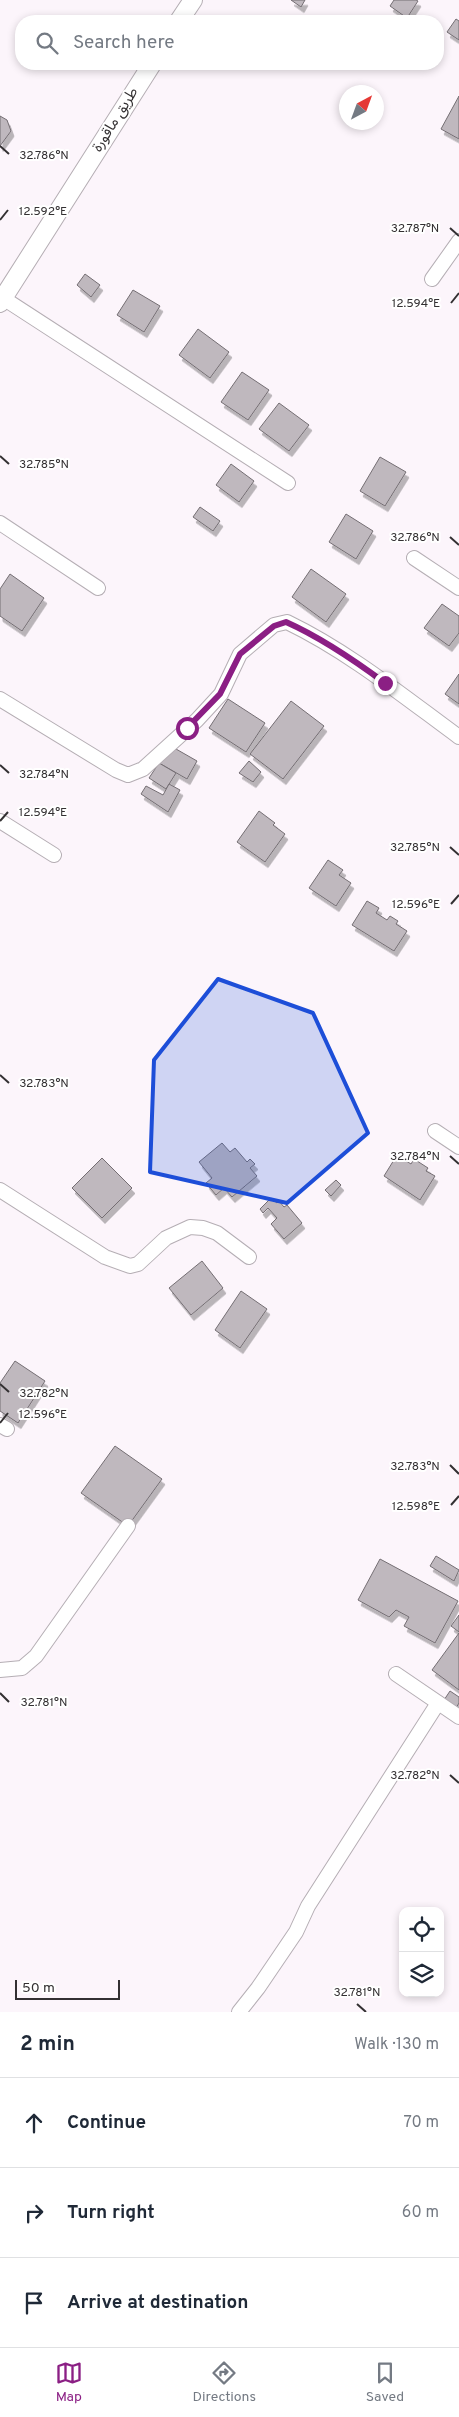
<!DOCTYPE html>
<html lang="en">
<head>
<meta charset="utf-8">
<style>
  :root { --surface:#fff; --page:#f2f2f3; --text:#1f2937; --muted:#747a83; --line:#e0e1e3; --accent:#8b1f84 }
  body { margin:0; font-family:Overpass,"Noto Sans Arabic",sans-serif; background:var(--page); color:var(--text) }
  .controls { position:absolute; right:15px; bottom:15px; display:grid; overflow:hidden; border-radius:10px; box-shadow:0 2px 8px #0003 }
  .controls button { width:45px; height:45px; display:grid; place-items:center; padding:0; border:0; border-bottom:1px solid var(--line); background:var(--surface); color:var(--text); font:25px sans-serif }
  .compass { position:absolute; left:339px; top:85px; width:45px; height:45px; border-radius:50%; background:var(--surface); box-shadow:0 2px 8px #0003; rotate:41deg }
  .scale { position:absolute; left:15px; bottom:12px; width:105px; box-sizing:border-box; padding-left:5px; border:2px solid #333032; border-top:0; font-size:14px; line-height:18px; white-space:nowrap; color:#333032; -webkit-text-stroke:4px #fff; paint-order:stroke }
  .stop { position:absolute; width:15px; height:15px; margin:-11px; border:4px solid #8b1f84; border-radius:50%; background:#fff }
  .stop.end { background:#8b1f84; border-color:#fff; box-shadow:0 1px 5px #0008 }
  .list { margin:0; padding:0; list-style:none }
  h2 { display:flex; justify-content:space-between; align-items:center; height:65px; margin:0; padding:0 20px; font-size:21px }
  h2 small { font-size:16px; font-weight:400; color:var(--muted) }
  .list li { display:grid; grid-template-columns:32px 1fr auto; gap:15px; align-items:center; box-sizing:border-box; height:90px; padding:0 20px; border-top:1px solid var(--line) }
  .list b { display:block; font-size:19px; white-space:nowrap }
  .list em { font-size:16px; font-style:normal; color:var(--muted) }
  .icon { flex:none; width:28px; height:28px; fill:none; stroke:currentColor; stroke-width:2; stroke-linecap:round; stroke-linejoin:round }
  .map { position:relative; flex:none; width:459px; height:2012px; overflow:hidden }
  .search { position:absolute; background:var(--surface); box-shadow:0 2px 8px #0003; left:15px; right:15px; top:15px; height:55px; display:flex; align-items:center; gap:12px; box-sizing:border-box; padding:0 18px; border-radius:20px; color:var(--muted); font-size:19px }
  .sheet { height:335px; background:var(--surface) }
  nav { display:flex; justify-content:space-around; align-items:center; box-sizing:border-box; height:70px; border-top:1px solid var(--line); background:var(--surface); font-size:14px; color:var(--muted) }
  nav a { display:grid; justify-items:center; gap:2px }
  nav .on { color:var(--accent) }
  .map>svg:first-child { display:block }
</style>
</head>
<body>
<div class="map">
<svg width="459" height="2012" viewBox="0 0 459 2012">
  <defs>
    <filter id="shadow"><feDropShadow dx="3" dy="5.5" stdDeviation="0" flood-color="#0004"/></filter>
  </defs>
  <rect width="100%" height="100%" fill="#fcf5fb"/>
  <!-- building -->
  <g fill="#bfb8be" stroke="#746e73" filter="url(#shadow)">
    <path d="M291,0H305L301,7Z"/>
    <path d="M394,0H416L418,1L407,18L390,6Z"/>
    <path d="M456,19L459,21V40L447,32Z"/>
    <path d="M459,96V139L441,129Z"/>
    <path d="M0,116L7,120L11,131L0,146Z"/>
    <path d="M85,274L100,285L91,297L77,285Z"/>
    <path d="M133,290L160,306L144,332L117,315Z"/>
    <path d="M198,329L229,352L210,378L179,355Z"/>
    <path d="M242,372L269,390L248,420L221,402Z"/>
    <path d="M279,403L309,425L289,451L259,429Z"/>
    <path d="M380,457L406,472L385,506L360,491Z"/>
    <path d="M231,464L254,481L239,502L216,485Z"/>
    <path d="M200,507L220,521L213,531L193,517Z"/>
    <path d="M346,514L373,531L356,559L329,542Z"/>
    <path d="M311,569L346,594L326,622L292,597Z"/>
    <path d="M10,574L44,598L22,631L0,616V589Z"/>
    <path d="M442,604L459,616V633L449,646L424,628Z"/>
    <path d="M459,674V704L445,694Z"/>
    <path d="M228,699L265,723L246,752L209,728Z"/>
    <path d="M291,701L324,726L283,779L250,754Z"/>
    <path d="M169,745L197,761L187,779L159,763Z"/>
    <path d="M249,761L261,772L253,782L239,773Z"/>
    <path d="M159,763L176,773L166,789L149,778Z"/>
    <path d="M169,784L180,790L168,812L141,794L146,786L163,795Z"/>
    <path d="M259,811L275,823L273,825L285,834L265,862L237,842Z"/>
    <path d="M328,860L343,870L339,875L351,883L336,906L309,888Z"/>
    <path d="M367,901L379,908L376,913L387,920L390,916L398,921L396,924L407,931L394,951L352,925Z"/>
    <path d="M222,1143L230,1152L235,1148L247,1162L250,1159L255,1164L250,1168L257,1176L232,1197L224,1188L216,1195L206,1183L212,1178L199,1162Z"/>
    <path d="M397,1155L411,1164L414,1159L428,1168L426,1171L435,1176L420,1200L384,1176Z"/>
    <path d="M102,1158L132,1188L102,1218L72,1188Z"/>
    <path d="M336,1180L341,1185L331,1196L325,1190Z"/>
    <path d="M271,1198L277,1203L279,1201L284,1207L287,1205L302,1223L284,1239L271,1224L277,1218L268,1208L263,1213L260,1209Z"/>
    <path d="M202,1261L223,1288L191,1315L169,1288Z"/>
    <path d="M241,1291L267,1309L240,1348L215,1330Z"/>
    <path d="M15,1361L45,1381L18,1423L0,1411V1383Z"/>
    <path d="M115,1446L162,1479L128,1526L81,1493Z"/>
    <path d="M436,1556L459,1570L454,1581L430,1566Z"/>
    <path d="M380,1559L458,1601L435,1643L404,1626L409,1617L396,1610L389,1617L358,1600Z"/>
    <path d="M459,1615V1632L451,1626Z"/>
    <path d="M459,1633V1690L432,1670Z"/>
    <path d="M450,1691L459,1697V1703L456,1708L444,1700Z"/>
  </g>
  <g fill="none" stroke-linecap="round" stroke-linejoin="round">
    <defs>
      <g id="minor">
        <path d="M432,279L459,241"/>
        <path d="M3,298L288,483"/>
        <path d="M0,523L98,588"/>
        <path d="M414,558L459,588"/>
        <path d="M0,699L116,770L128,775L143,769L197,720L221,694L240,654L274,625L287,622C349,652 403,696 459,737"/>
        <path d="M0,821L54,855"/>
        <path d="M435,1131L459,1147"/>
        <path d="M0,1190L105,1257L130,1266L138,1264L166,1238L190,1227L203,1228L217,1233L249,1257"/>
        <path d="M0,1425L7,1429"/>
        <path d="M0,1670L22,1668L36,1656L128,1526"/>
        <path d="M396,1674L459,1717"/>
        <path d="M239,2012L258,1988L296,1932L308,1906L438,1703"/>
      </g>
      <g id="tertiary">
        <path d="M179,21L193,0"/>
        <path d="M0,303L152,64"/>
      </g>
    </defs>
    <!-- minor casing -->
    <use href="#minor" stroke="#b5aeb4" stroke-width="16"/>
    <!-- tertiary casing -->
    <use href="#tertiary" stroke="#b5aeb4" stroke-width="20"/>
    <!-- minor -->
    <use href="#minor" stroke="#fff" stroke-width="14"/>
    <!-- tertiary -->
    <use href="#tertiary" stroke="#fff" stroke-width="18"/>
  </g>
  <g fill="none" stroke-linecap="round" stroke-linejoin="round">
    <!-- route -->
    <path stroke="#8b1f84" stroke-width="6" d="M187,728L220,694L240,654L274,626L286,622C322,638 354,660 385,683"/>
  </g>
  <!-- marked area -->
  <path fill="#1d4ed8" fill-opacity="0.2" stroke="#1d4ed8" stroke-width="4" stroke-linejoin="round" d="M218,979L313,1013L368,1133L287,1203L150,1172L154,1060Z"/>
  <!-- ticks -->
  <path fill="none" stroke="#333032" stroke-width="2" d="M0,146L9,154M0,220L8,210M450,228L459,236M451,303L459,293M0,456L9,464M450,537L459,545M0,765L9,773M0,821L8,812M450,847L459,855M451,904L459,895M0,1075L9,1083M450,1156L459,1164M0,1384L9,1392M0,1423L8,1413M450,1465L459,1474M451,1505L459,1496M0,1693L9,1702M450,1775L459,1783M357,2004L366,2012"/>
  <g text-anchor="middle" dominant-baseline="central" stroke-width="4" stroke-linejoin="round" paint-order="stroke">
    <!-- street labels -->
    <g font-size="15" fill="#333032" stroke="#fff">
      <text transform="translate(116 120) rotate(-58)">طريق ماقورة</text>
    </g>
  </g>
  <g font-size="12" text-anchor="middle" fill="#333032" stroke="#fff" stroke-width="4" stroke-linejoin="round" paint-order="stroke">
    <text x="44" y="159">32.786°N</text>
    <text x="43" y="215">12.592°E</text>
    <text x="415" y="232">32.787°N</text>
    <text x="416" y="307">12.594°E</text>
    <text x="44" y="468">32.785°N</text>
    <text x="415" y="541">32.786°N</text>
    <text x="44" y="778">32.784°N</text>
    <text x="43" y="816">12.594°E</text>
    <text x="415" y="851">32.785°N</text>
    <text x="416" y="908">12.596°E</text>
    <text x="44" y="1087">32.783°N</text>
    <text x="415" y="1160">32.784°N</text>
    <text x="44" y="1397">32.782°N</text>
    <text x="43" y="1418">12.596°E</text>
    <text x="415" y="1470">32.783°N</text>
    <text x="416" y="1510">12.598°E</text>
    <text x="44" y="1706">32.781°N</text>
    <text x="415" y="1779">32.782°N</text>
    <text x="357" y="1996">32.781°N</text>
  </g>
</svg>
<div class="controls">
<button><svg class="icon" aria-label="locate" viewBox="0 0 24 24"><circle cx="12" cy="12" r="6"/><path d="M12 2v4M12 18v4M2 12h4M18 12h4"/></svg></button>
<button><svg class="icon" aria-label="layers" viewBox="0 0 24 24"><path d="M12 4l9 5-9 5-9-5zM3 14l9 5 9-5"/></svg></button>
</div>
<svg class="compass" viewBox="-18 -18 36 36"><path d="M0-13l5 13h-10z" fill="#e53935"/><path d="M0 13l5-13h-10z" fill="#747a83"/></svg>
<div class="scale">50 m</div>
<div class="stop" style="left:187px;top:728px"></div>
<div class="stop end" style="left:385px;top:683px"></div>
<div class="search"><svg class="icon" aria-label="search" viewBox="0 0 24 24"><circle cx="10" cy="10" r="6"/><path d="M15 15l6 6"/></svg>Search here</div>
</div>
<section class="sheet">
<h2>2 min<small>Walk · 130 m</small></h2>
<ul class="list">
<li><svg class="icon" aria-label="ahead" viewBox="0 0 24 24"><path d="M12 20V5M6 11l6-6 6 6"/></svg><div><b>Continue</b></div><em>70 m</em></li>
<li><svg class="icon" aria-label="right" viewBox="0 0 24 24"><path d="M7 20v-9h11M14 6l5 5-5 5"/></svg><div><b>Turn right</b></div><em>60 m</em></li>
<li><svg class="icon" aria-label="arrive" viewBox="0 0 24 24"><path d="M6 21V4h12l-3 4 3 4H6"/></svg><div><b>Arrive at destination</b></div></li>
</ul>
</section>
<nav>
<a class="on"><svg class="icon" aria-label="map" viewBox="0 0 24 24"><path d="M3 6l6-2 6 2 6-2v14l-6 2-6-2-6 2zM9 4v14M15 6v14"/></svg>Map</a>
<a><svg class="icon" aria-label="directions" viewBox="0 0 24 24"><path d="M12 3l9 9-9 9-9-9zM9 14v-3h6M13 9l2 2-2 2"/></svg>Directions</a>
<a><svg class="icon" aria-label="saved" viewBox="0 0 24 24"><path d="M7 4h10v16l-5-4-5 4z"/></svg>Saved</a>
</nav>
</body>
</html>
